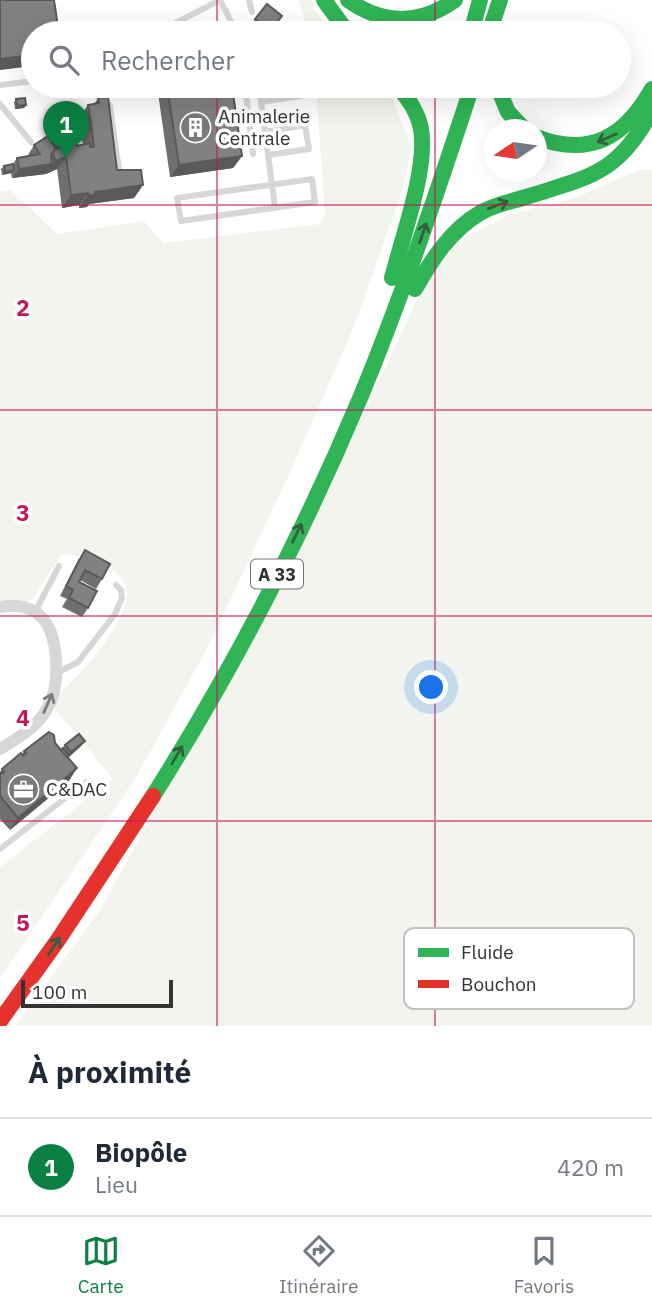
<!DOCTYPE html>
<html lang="fr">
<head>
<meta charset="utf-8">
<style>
  :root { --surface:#fff; --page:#f6f6f7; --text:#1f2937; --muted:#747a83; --line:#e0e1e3; --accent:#0b8043 }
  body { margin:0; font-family:"IBM Plex Sans",sans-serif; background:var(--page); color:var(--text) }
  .compass { position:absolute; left:484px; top:119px; width:63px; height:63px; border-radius:50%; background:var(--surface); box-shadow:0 7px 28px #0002; rotate:257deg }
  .scale { position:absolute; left:21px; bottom:18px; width:152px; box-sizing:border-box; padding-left:7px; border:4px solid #333; border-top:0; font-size:19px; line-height:24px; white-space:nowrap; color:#333; -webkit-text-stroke:5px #fff; paint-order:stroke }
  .you { position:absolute; left:432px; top:688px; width:24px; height:24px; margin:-18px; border:5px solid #fff; border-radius:50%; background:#1a73e8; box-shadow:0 0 0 10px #1a73e833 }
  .badge { display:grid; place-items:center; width:46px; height:46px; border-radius:50%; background:var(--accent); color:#fff; font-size:23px; font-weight:700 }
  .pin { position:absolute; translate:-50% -58px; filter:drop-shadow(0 2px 4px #0008) }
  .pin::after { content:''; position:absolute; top:37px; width:24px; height:21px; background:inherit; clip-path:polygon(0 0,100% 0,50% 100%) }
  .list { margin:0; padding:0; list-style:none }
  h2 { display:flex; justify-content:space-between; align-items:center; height:91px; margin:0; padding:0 28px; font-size:30px }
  h2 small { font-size:23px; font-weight:400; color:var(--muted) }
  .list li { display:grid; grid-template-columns:46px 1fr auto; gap:21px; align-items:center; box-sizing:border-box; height:98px; padding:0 28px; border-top:2px solid var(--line) }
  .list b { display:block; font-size:26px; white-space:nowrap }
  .list p { margin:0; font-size:23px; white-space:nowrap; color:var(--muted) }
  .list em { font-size:23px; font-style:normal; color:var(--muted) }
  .icon { flex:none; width:38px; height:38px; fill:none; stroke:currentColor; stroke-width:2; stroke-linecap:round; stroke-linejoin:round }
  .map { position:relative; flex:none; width:652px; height:1026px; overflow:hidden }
  .search { position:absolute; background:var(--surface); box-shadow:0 7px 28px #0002; left:21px; right:21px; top:21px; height:77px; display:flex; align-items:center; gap:18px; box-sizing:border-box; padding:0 24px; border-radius:38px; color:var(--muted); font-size:26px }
  .sheet { height:189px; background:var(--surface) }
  nav { display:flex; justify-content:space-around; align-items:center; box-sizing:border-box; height:98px; border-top:2px solid var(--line); background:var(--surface); font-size:19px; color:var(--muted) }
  nav a { display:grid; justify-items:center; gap:4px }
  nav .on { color:var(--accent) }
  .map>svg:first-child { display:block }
</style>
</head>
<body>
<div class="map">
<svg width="652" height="1026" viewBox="0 0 652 1026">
  <rect width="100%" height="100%" fill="#fff"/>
  <!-- green -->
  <g fill="#f1f5ed">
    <path d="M299,0H312L314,9L333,33H309Z"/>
    <path d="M316,86H379L393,100L411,146L405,183L355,324L291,470L211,641L138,774L0,979V867L113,779L53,706L55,698C78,678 133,620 126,587C123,573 106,566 94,561C83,558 73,554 62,554L33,598L26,603L0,606V191L11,190L57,234L144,221L163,243L320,224L325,214Z"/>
    <path d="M639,170H652V1026H15L99,912L313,523L419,295L444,259L465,237L510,214L574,198Z"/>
  </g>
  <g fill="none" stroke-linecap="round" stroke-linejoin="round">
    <!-- lane -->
    <g stroke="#d7d7d7" stroke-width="6">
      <path d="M220,0L237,33"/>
      <path d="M249,0L252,12"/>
      <path d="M156,33L220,0"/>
      <path d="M0,85L33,81"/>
      <path d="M95,86L110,106L120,177"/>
      <path d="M245,86L253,154"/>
      <path d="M259,86L275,208"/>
      <path d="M261,102L301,96L299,86"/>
      <path d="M0,104L31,142"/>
      <path d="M265,132L305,125L309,149L268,155"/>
      <path d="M312,179L315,202L181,221L177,198Z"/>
      <path d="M35,612L59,566"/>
      <path d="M57,673L78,662L115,614L122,598L121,590L116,585"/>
      <path d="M0,849L86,782"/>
    </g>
    <!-- street -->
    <path stroke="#d7d7d7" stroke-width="12" d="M0,607C40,601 54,624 56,660C57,675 56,693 48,707C38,727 18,738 0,749"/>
    <!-- fast -->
    <g stroke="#30b455" stroke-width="16">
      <path d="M324,0L348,33"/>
      <path d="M348,0C383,25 420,25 455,0"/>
      <path d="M471,33L480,0"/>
      <path d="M489,33L500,0"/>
      <path d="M497,86L508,112L525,130"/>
      <path d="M536,137C590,158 625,137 652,89"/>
      <path d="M392,278C402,238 428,168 421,129C418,112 408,99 398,86"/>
      <path d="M415,289C432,259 451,230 480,213C495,204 510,202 526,197C589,177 619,174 652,110"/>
      <path d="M153,796C233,669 303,534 361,396C403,294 438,190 472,86"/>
    </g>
    <!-- jam -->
    <path stroke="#e5322d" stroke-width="16" d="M0,1021L58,940L153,796"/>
  </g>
  <!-- wall -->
  <g fill="#6f6f6f">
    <path d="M282,16L268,33H260L250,26L255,19Z"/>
    <path d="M157,86H232L242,156L233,168L170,177Z"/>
    <path d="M98,98L117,170L143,185L134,198L89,204L87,207L79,208V205L62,208L57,169L46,174L12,178L11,173L2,175L1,169L4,166L13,164L17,158L29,156L28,155L34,145L51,140L53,137L77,146L83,145L79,117L88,105L94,104Z"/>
    <path d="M16,99L26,105L24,108L15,109L14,102Z"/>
    <path d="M85,550L102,579L96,589L80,580L79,582L88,608L82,617L62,607L67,599L60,596L78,560Z"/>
    <path d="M85,741L80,747L68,758L69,781L10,830L0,819V772L2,769L22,754L24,751L55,743L61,750L65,745Z"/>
  </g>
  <!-- shaded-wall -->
  <g fill="#5a5a5a">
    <path d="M33,55V66L0,70V59Z"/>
    <path d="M26,105L24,108L15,109L17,106Z"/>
    <path d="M242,156L233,168L170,177L179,165Z"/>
    <path d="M66,157L57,169L46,174L12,178L19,169L52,164L55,161Z"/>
    <path d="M14,170L12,173L2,175L5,172Z"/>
    <path d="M143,185L134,198L89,204L87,207L79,208L88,195L95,192Z"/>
    <path d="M88,193L79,205L62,208L71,195Z"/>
    <path d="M85,741L80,747L57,767L71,752Z"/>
    <path d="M77,768L69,781L10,830L18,818Z"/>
  </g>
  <!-- building -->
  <g fill="#818181" stroke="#5a5a5a" stroke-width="2">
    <path d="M0,0H54L59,33H33V55L0,59Z"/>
    <path d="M267,4L282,16L270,31L255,19Z"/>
    <path d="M167,86H232L242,156L179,165Z"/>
    <path d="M108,97L117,170H141L143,185L95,192V195H88V193L71,195L66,157L55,161L53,152L55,149L60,148L53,137L74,126L77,146L90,143V147H94L88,105L99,103L98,98Z"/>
    <path d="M25,98L26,105L17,106L16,99Z"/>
    <path d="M48,136L56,149H55L51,155L52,164L19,169L17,158L40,154L34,145Z"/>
    <path d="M13,164L14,170L5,172L4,166Z"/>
    <path d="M85,550L110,564L102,579L85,570L79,582L97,591L88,608L69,598L73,590L66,586Z"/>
    <path d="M49,732L54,735L55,743L77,768L18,818L0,796V773L1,774L4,772L2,769L21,753L23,756L26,753L24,751Z"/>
    <path d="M79,734L85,741L71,752L65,745Z"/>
    <path d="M63,748L69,755L67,757L61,750Z"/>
  </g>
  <!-- one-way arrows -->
  <defs><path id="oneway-shaft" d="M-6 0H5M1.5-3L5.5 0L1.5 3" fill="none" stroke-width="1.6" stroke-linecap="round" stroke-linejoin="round" transform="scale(1.75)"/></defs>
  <g stroke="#32603f">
    <use href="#oneway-shaft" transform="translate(607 138) rotate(156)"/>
    <use href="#oneway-shaft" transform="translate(498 205) rotate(-20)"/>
    <use href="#oneway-shaft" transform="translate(423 233) rotate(-71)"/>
    <use href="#oneway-shaft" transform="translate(297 533) rotate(-64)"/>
    <use href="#oneway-shaft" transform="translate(177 755) rotate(-60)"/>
    <use href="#oneway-shaft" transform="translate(54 946) rotate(-56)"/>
  </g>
  <use stroke="#7d7d7d" href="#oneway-shaft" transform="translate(48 703) rotate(-66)"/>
  <!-- grid -->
  <path fill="none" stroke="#c2185b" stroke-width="2" stroke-opacity="0.55" d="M217,0V33M435,0V33M217,86V1026M435,86V1026M0,205H652M0,410H652M0,616H652M0,821H652"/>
  <!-- icons -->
  <defs>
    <symbol id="building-disc" viewBox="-11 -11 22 22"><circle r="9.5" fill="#7a7a7a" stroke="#fff"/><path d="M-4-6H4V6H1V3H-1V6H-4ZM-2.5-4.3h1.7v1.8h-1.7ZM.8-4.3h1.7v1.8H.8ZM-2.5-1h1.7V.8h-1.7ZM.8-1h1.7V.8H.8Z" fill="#fff"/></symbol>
    <symbol id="office-disc" viewBox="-11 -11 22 22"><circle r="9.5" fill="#7a7a7a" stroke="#fff"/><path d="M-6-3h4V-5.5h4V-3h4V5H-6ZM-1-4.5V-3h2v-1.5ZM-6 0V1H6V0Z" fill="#fff"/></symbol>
  </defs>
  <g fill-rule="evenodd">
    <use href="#building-disc" x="178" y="110" width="35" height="35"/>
    <use href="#office-disc" x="6" y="772" width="35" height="35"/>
  </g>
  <g text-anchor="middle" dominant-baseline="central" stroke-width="7" stroke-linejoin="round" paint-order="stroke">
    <!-- shield labels -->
    <rect fill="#fff" stroke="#707070" stroke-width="2" x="251" y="559.5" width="52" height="29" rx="5"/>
    <g font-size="18" font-weight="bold" fill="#333">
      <text x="277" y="574">A 33</text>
    </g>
    <!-- poi labels -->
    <g font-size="19" fill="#333" stroke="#fff" text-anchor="start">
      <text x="218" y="116">Animalerie<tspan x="218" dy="22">Centrale</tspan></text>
      <text x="46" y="789">C&amp;DAC</text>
    </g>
  </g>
  <!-- legend -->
  <rect x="404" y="928" width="230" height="81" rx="10" fill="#fff" stroke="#c2c2c2" stroke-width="2"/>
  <rect x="418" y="948" width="31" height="9" fill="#30b455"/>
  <rect x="418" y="980" width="31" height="8" fill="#e5322d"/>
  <g font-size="19" fill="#333">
    <text x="461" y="959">Fluide</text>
    <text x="461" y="991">Bouchon</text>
  </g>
  <g font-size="23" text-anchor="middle" font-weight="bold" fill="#c2185b" stroke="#fff" stroke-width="7" stroke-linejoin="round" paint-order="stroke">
    <text x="23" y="316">2</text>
    <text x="23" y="521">3</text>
    <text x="23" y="726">4</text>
    <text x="23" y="931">5</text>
  </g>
</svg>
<svg class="compass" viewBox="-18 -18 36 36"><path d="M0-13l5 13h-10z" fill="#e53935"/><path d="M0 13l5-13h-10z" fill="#747a83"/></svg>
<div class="scale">100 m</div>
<div class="you"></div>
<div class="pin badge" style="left:66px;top:159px">1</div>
<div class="search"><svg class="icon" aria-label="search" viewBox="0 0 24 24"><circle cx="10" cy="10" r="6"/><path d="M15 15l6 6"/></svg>Rechercher</div>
</div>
<section class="sheet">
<h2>À proximité<small></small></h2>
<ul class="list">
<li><span class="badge">1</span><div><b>Biopôle</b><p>Lieu</p></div><em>420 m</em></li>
</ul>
</section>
<nav>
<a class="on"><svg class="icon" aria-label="map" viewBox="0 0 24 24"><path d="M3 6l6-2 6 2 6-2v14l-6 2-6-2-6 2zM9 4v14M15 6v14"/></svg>Carte</a>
<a><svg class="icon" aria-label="directions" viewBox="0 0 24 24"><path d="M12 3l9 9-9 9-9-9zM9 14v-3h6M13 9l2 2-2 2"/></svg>Itinéraire</a>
<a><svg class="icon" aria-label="saved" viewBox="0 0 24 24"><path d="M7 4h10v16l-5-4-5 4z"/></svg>Favoris</a>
</nav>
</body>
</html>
